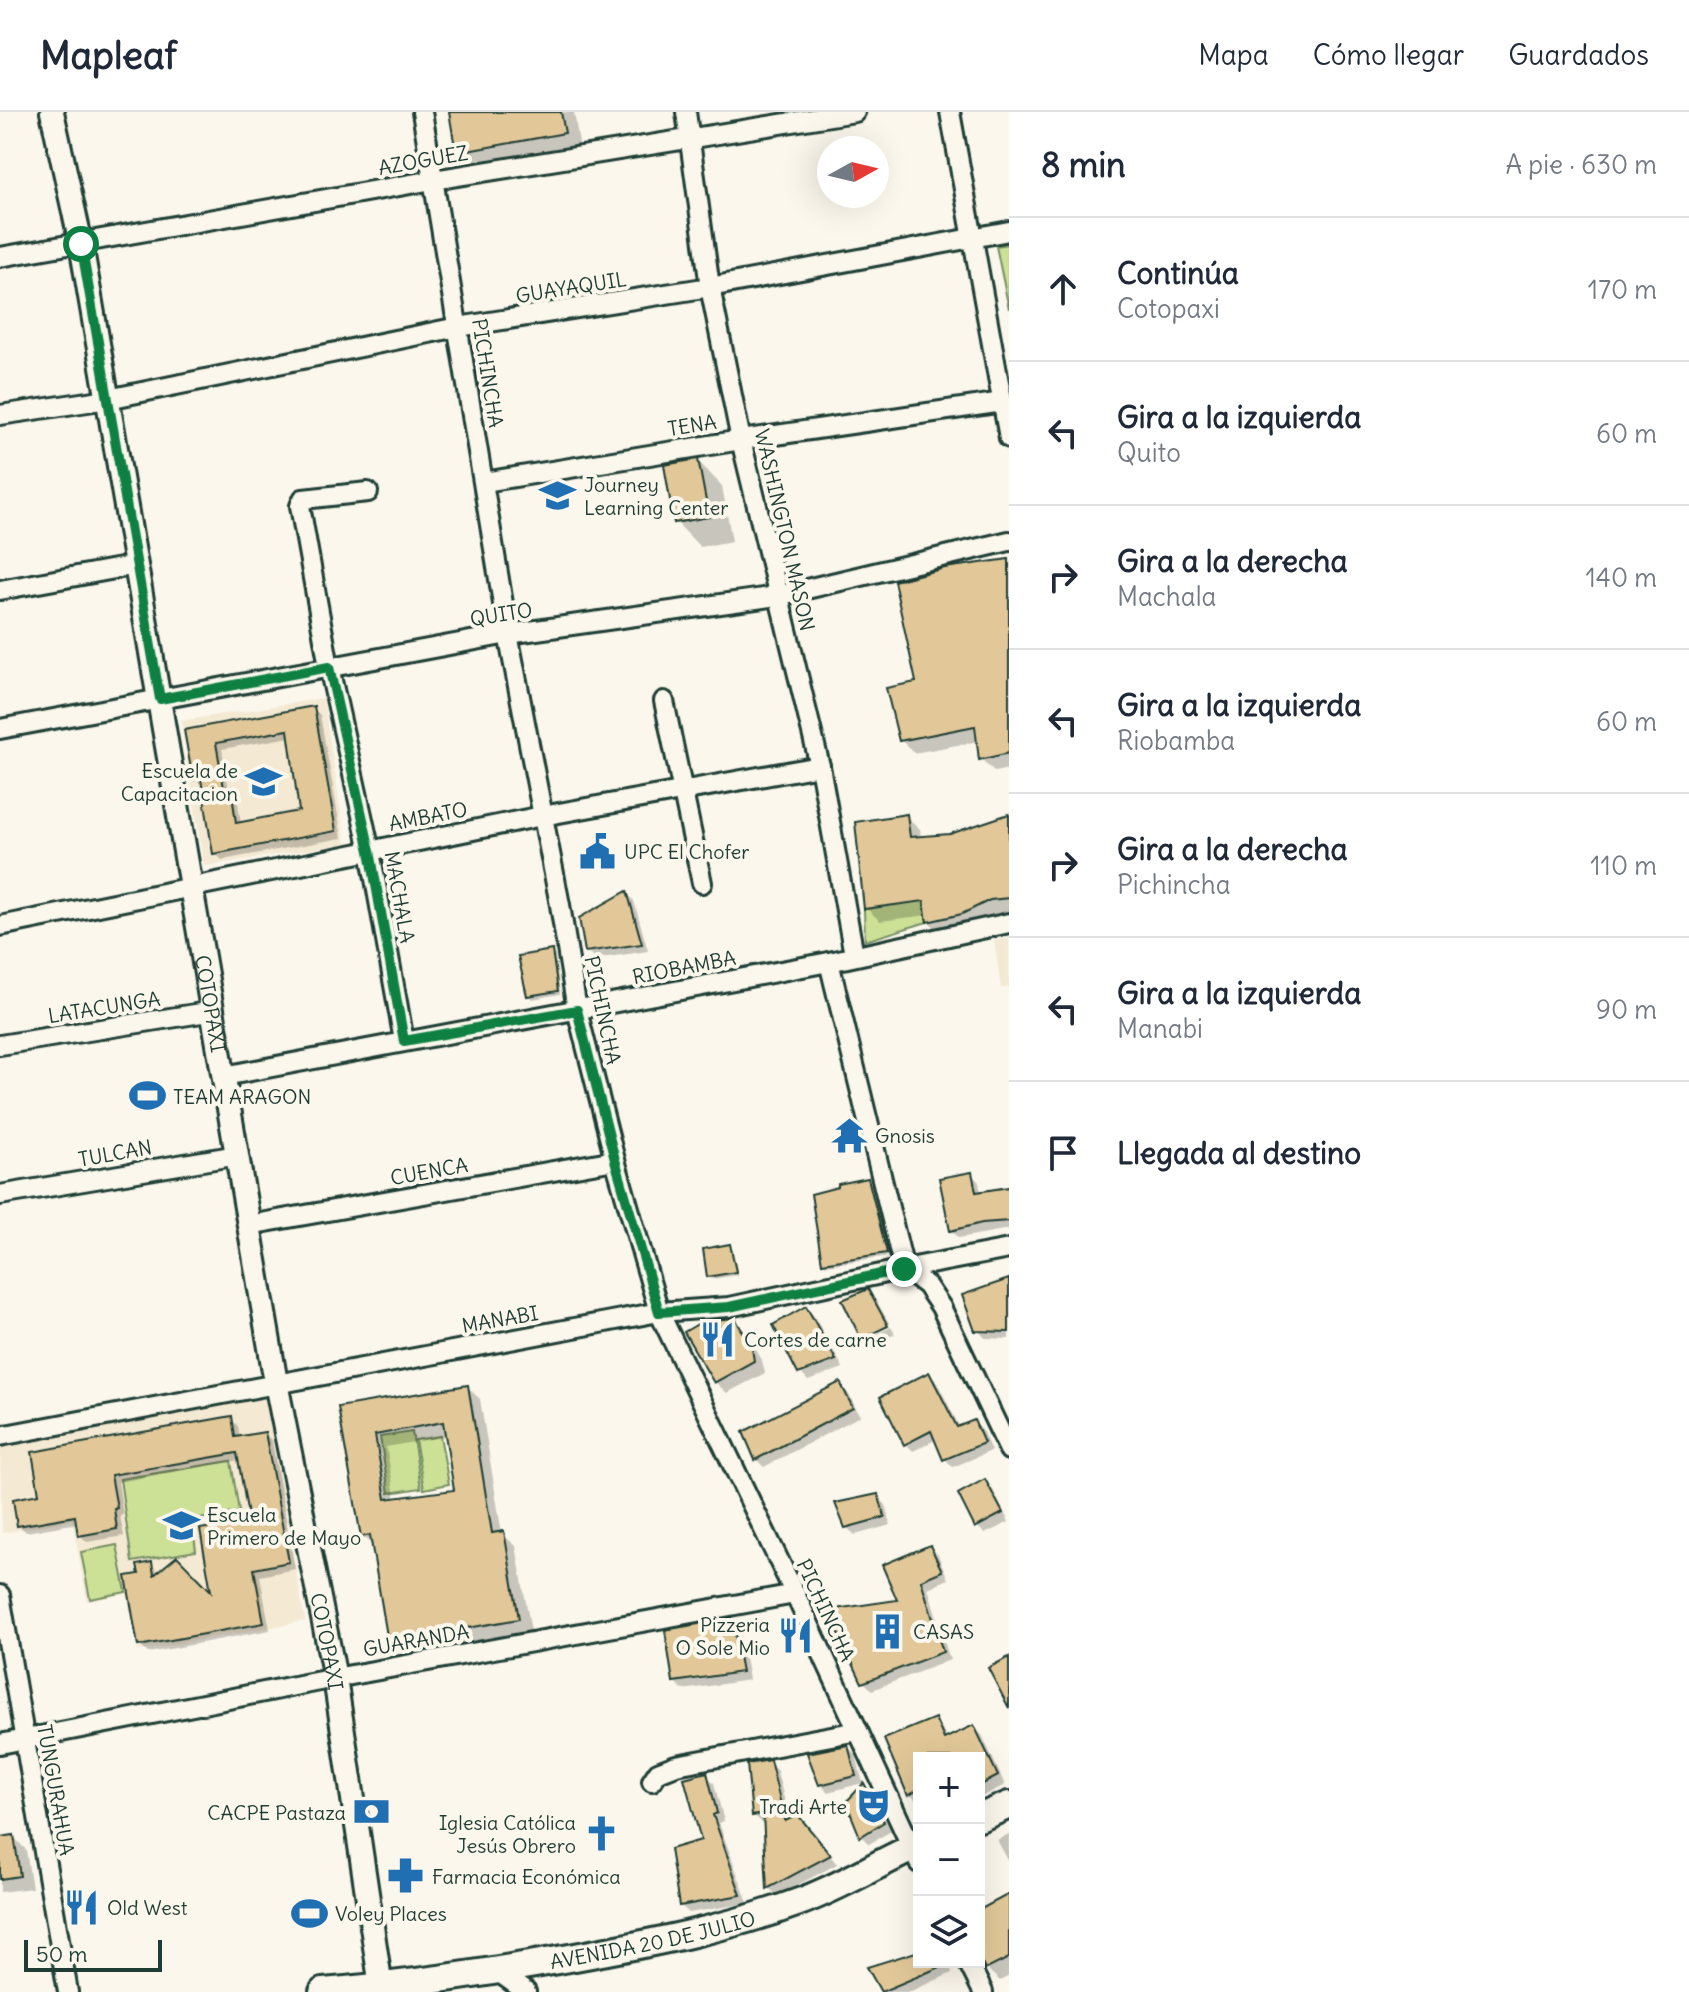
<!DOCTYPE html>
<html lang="es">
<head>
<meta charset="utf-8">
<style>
  :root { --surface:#fff; --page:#f2f2f3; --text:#1f2937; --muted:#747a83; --line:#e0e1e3 }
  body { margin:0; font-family:Delius,sans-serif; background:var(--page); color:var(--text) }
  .controls { position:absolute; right:24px; bottom:24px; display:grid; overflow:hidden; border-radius:0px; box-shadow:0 8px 32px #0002 }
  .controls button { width:72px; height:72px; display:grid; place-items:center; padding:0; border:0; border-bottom:2px solid var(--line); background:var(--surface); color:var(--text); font:40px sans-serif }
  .compass { position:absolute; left:817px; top:24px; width:72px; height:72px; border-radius:50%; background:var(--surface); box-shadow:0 8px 32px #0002; rotate:82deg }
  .scale { position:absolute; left:24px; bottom:20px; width:138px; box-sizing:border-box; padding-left:8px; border:4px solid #1f3d34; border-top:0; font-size:22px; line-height:28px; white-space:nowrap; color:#1f3d34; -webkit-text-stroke:6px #fbf7ec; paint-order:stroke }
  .stop { position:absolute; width:24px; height:24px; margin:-18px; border:6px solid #0b8043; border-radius:50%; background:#fff }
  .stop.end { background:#0b8043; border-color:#fff; box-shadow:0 2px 8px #0008 }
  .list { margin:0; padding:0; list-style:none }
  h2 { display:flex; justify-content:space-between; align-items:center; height:104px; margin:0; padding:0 32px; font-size:34px }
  h2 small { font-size:26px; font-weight:400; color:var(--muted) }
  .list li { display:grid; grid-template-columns:52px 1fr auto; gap:24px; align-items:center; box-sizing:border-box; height:144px; padding:0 32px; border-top:2px solid var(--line) }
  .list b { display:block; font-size:30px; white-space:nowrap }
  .list p { margin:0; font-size:26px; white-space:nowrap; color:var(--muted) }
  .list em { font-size:26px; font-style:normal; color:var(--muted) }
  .icon { flex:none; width:44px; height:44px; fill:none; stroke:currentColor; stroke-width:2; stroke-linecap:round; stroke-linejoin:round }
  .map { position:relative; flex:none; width:1009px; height:1880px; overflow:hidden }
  header { display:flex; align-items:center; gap:48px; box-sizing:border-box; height:112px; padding:0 40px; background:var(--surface); border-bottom:2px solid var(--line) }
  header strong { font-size:38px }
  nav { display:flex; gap:44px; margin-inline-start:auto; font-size:28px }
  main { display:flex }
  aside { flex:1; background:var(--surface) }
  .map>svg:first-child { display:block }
</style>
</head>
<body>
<header>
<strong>Mapleaf</strong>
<nav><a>Mapa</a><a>Cómo llegar</a><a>Guardados</a></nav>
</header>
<main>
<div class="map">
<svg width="1009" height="1880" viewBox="0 0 1009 1880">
  <rect width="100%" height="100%" fill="#fbf7ec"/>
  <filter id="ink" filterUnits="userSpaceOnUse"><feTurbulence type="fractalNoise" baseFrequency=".0125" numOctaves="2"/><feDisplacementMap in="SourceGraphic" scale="16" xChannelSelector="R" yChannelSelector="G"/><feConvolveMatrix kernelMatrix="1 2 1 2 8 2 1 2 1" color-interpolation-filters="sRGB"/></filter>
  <g filter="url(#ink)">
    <!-- built -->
    <g fill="#f4e9d3">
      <path d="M323,586L346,732L204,754L181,609Z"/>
      <path d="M1009,826V875L1001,876L994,828Z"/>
      <path d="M265,1285L305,1509L138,1539L127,1482L87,1489L72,1408L2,1421L0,1332Z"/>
    </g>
    <!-- green -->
    <g fill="#cce196" stroke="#768f65" stroke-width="2">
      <path d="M1009,132V197L996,134Z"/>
      <path d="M924,788L927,810L865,829L864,797Z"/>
      <path d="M412,1320L421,1376L389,1381L380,1325Z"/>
      <path d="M440,1324L449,1372L424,1377L415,1328Z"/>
      <path d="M231,1349L239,1400L192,1408L196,1439L132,1450L120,1367Z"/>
      <path d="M117,1433L126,1480L90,1487L81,1440Z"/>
    </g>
    <!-- shadow -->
    <g fill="#0003" fill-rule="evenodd">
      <path d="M451,0H574L580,37L475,57L458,40Z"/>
      <path d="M698,349L722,374L732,429L700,435L676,410Z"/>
      <path d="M1009,449V662L1008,657L995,660L981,647L979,629L914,641L901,628L919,572Z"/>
      <path d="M313,596L320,603L342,726L222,748L215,741L204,674L195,667L187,619ZM291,625L301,701L241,712L237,684L229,678L222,637Z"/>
      <path d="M906,704L920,717L921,726L950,724L1009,704V800L976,815L942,822L928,809V803L880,809L866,796Z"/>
      <path d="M627,781L634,789L648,839L595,847L587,839Z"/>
      <path d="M551,840L555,844L560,882L532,887L529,883Z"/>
      <path d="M971,1062L979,1070L981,1081L1009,1077V1117L959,1126L951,1118Z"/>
      <path d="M867,1068L871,1071L889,1144L827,1153L824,1150Z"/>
      <path d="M729,1134L733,1138L738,1163L712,1167L709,1164Z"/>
      <path d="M1009,1172V1227L985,1226L977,1217Z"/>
      <path d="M868,1180L876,1188L889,1211L863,1226L845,1189Z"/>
      <path d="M806,1196L814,1204L843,1256L808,1269L800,1260Z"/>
      <path d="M734,1208L746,1220L762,1248L765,1261L727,1281L715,1270Z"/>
      <path d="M891,1215L895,1222L871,1234L864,1228Z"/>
      <path d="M929,1262L937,1270L960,1316L974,1310L982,1318L991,1339L953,1355L945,1347L937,1327L913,1339L905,1331Z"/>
      <path d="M840,1273L848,1281L860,1304L764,1355L756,1347Z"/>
      <path d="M467,1275L480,1287L502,1422L516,1434L531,1519L403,1541L390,1529L374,1435L363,1424L341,1297ZM447,1324L457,1380L396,1388L386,1335Z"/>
      <path d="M231,1307L238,1314L240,1326L265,1322L272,1329L295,1457L260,1464L270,1518L148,1541L140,1534L142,1463L151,1452L160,1461L214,1485L251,1410L240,1348L118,1370L123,1403L120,1404L124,1424L87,1430L80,1423L78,1411L26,1420L19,1413L42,1384Z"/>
      <path d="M985,1370L993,1378L1009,1410L985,1422L977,1414Z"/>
      <path d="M877,1384L885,1392L891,1413L855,1423L846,1415Z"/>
      <path d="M930,1435L938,1443L948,1467L928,1476L950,1548L872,1578L864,1570L900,1489Z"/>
      <path d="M732,1508L740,1516L749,1568L683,1578L675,1570Z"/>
      <path d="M934,1608L942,1617L947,1628L974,1615L982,1623L1005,1673L979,1686V1646H919L918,1690L910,1682L887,1628Z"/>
      <path d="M848,1635L856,1643L863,1671L828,1680L820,1672Z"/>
      <path d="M769,1651L777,1659L790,1709L806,1714L837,1752L777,1784L769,1776L766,1711H762L754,1703Z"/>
      <path d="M706,1663L714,1671L724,1709L719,1711L748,1791L689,1801L680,1793L704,1730Z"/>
      <path d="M864,1674L872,1681L891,1719L869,1732L861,1724L849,1690Z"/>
      <path d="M1009,1722V1750L997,1728Z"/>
      <path d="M14,1725L26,1738L32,1776L0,1780V1727Z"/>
      <path d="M1009,1784V1864L1000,1869L987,1857L979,1842V1800Z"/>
      <path d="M919,1841V1850H949L952,1861L909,1880H884L870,1856Z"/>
    </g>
    <!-- building -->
    <g fill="#e2c898" stroke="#1f3d34" stroke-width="2" fill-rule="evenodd">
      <path d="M449,0H561L565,21L456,41Z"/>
      <path d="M698,347L709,405L674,411L664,353Z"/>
      <path d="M1009,447V641L979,648L975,614L899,629L886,576L916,570L894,469L945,456Z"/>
      <path d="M314,594L336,719L213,742L201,667L193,668L184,618ZM288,618L299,699L236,711L231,675L224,676L216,631Z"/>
      <path d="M907,702L910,725L950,722L1009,702V786L990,788L962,802L927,810L924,789L864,797L855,710Z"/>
      <path d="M627,779L642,832L585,840L579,806Z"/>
      <path d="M552,838L558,879L527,884L518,844Z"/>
      <path d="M972,1060L976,1080L1009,1075V1109L982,1111L950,1119L939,1066Z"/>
      <path d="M868,1066L887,1141L822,1151L811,1082L838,1075V1072Z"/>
      <path d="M730,1132L736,1160L707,1165L703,1137Z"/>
      <path d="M1009,1167V1220L975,1219L962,1183Z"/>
      <path d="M868,1177L888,1214L861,1227L842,1188Z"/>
      <path d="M806,1194L836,1248L798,1262L773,1213Z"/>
      <path d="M735,1206L752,1236L754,1249L714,1271L684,1220L703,1209Z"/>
      <path d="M929,1260L957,1315L974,1308L984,1331L943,1348L931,1319L904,1333L880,1285Z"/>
      <path d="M840,1270L853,1296L755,1348L743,1320Z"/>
      <path d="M468,1273L492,1421L504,1419L519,1507L388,1530L370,1423L361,1425L338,1295ZM443,1310L454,1378L386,1387L375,1323Z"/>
      <path d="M232,1304L235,1325L265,1320L289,1450L254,1457L264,1511L138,1534L126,1464L139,1462L137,1453L152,1450L154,1463L177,1444L211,1479L200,1417L249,1409L237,1341L111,1363L117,1396L114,1397L117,1417L78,1424L75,1404L17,1414L13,1387L39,1382L32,1340Z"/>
      <path d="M985,1367L1003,1401L975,1416L958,1382Z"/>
      <path d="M878,1382L885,1405L845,1416L835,1391Z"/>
      <path d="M930,1433L942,1459L921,1468L943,1540L862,1571L828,1498L897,1488L882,1453Z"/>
      <path d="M732,1506L742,1560L673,1570L665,1518Z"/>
      <path d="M1009,1545V1596L988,1556Z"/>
      <path d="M935,1606L944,1627L974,1613L998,1664L979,1674V1646H919V1677L908,1684L884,1627Z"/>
      <path d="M848,1633L856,1664L819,1673L807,1641Z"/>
      <path d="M770,1648L785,1709L798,1703L831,1743L767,1777L763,1702L752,1704L747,1652Z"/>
      <path d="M707,1660L717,1701L713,1703L741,1783L679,1794L670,1737L701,1728L684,1666Z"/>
      <path d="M864,1671L884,1710L860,1725L846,1690Z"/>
      <path d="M14,1723L20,1764L0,1767V1725Z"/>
      <path d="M1009,1782V1846L985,1858L979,1845V1798Z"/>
      <path d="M919,1839V1850H952L881,1880L867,1855Z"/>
    </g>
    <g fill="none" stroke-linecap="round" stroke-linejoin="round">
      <defs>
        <g id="minor">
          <path d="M422,0L508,522L560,793L577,898L615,1048L659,1200L795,1482L919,1751"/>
          <path d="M686,0L710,175L741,328L820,654L854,843"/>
          <path d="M950,0L1009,326"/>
          <path d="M0,145L433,68L855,0"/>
          <path d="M0,303L108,287L458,215L710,175L1009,119"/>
          <path d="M484,370L741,328L1003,290"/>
          <path d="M368,380L303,387L300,394L329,555L370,739L404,929"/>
          <path d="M0,478L137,453"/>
          <path d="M664,589L702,771"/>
          <path d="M0,617L508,522L777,484L1009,429"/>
          <path d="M0,814L542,704L820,654"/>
          <path d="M829,850L904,1157L926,1173L941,1195L1009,1338"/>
          <path d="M0,933L214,899"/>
          <path d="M224,964L829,850L1009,811"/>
          <path d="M0,1083L238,1043"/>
          <path d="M249,1113L615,1048"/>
          <path d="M0,1324L659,1200L729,1195L904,1157L1009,1137"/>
          <path d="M0,1483L68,1880"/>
          <path d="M0,1632L335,1566L795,1482"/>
          <path d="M652,1669L658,1660L676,1653L858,1619"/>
          <path d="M968,1850L983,1880"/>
          <path d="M497,1859L526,1880"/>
        </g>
        <g id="tertiary">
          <path id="s1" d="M52,0L81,132L276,1271L335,1566L381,1875"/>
        </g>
        <g id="secondary">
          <path d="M979,1706L1009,1693"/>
          <path id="s2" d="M323,1880C408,1873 492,1860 575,1845C651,1831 726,1817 799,1790C841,1775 878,1751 919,1733"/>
        </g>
      </defs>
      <!-- minor casing -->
      <use href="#minor" stroke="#1f3d34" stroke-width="24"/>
      <!-- tertiary casing -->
      <use href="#tertiary" stroke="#1f3d34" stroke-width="28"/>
      <!-- secondary casing -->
      <use href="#secondary" stroke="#1f3d34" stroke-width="32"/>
      <!-- minor -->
      <use href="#minor" stroke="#fbf7ec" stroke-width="18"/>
      <!-- tertiary -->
      <use href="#tertiary" stroke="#fbf7ec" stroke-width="22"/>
      <!-- secondary -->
      <use href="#secondary" stroke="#fbf7ec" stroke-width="26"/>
    </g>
  </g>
  <g fill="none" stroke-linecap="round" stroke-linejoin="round" filter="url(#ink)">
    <!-- route -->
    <path stroke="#0b8043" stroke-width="10" d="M81,132L160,587L329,555L370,739L404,929L577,898L615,1048L659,1200L729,1195L904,1157"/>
  </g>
  <!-- icons -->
  <defs>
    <symbol id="school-bare" viewBox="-9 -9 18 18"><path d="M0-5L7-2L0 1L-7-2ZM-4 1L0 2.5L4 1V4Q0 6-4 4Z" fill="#1f6fb2" stroke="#fbf7ec" stroke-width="2.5" paint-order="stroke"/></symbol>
    <symbol id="civic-bare" viewBox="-9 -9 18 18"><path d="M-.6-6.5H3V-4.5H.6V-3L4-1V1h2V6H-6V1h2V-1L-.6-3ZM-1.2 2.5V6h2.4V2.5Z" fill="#1f6fb2" stroke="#fbf7ec" stroke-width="2.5" paint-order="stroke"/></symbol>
    <symbol id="stadium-bare" viewBox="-9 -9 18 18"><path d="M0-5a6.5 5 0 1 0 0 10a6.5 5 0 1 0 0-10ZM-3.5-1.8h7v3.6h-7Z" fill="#1f6fb2" stroke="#fbf7ec" stroke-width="2.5" paint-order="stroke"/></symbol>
    <symbol id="temple-bare" viewBox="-9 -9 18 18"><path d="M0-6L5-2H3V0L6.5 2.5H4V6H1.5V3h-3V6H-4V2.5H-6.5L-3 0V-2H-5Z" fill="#1f6fb2" stroke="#fbf7ec" stroke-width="2.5" paint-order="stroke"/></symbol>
    <symbol id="restaurant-bare" viewBox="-9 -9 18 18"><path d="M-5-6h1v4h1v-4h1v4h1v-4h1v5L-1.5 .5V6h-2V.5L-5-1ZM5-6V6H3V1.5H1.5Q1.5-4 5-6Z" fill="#1f6fb2" stroke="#fbf7ec" stroke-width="2.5" paint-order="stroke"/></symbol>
    <symbol id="building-bare" viewBox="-9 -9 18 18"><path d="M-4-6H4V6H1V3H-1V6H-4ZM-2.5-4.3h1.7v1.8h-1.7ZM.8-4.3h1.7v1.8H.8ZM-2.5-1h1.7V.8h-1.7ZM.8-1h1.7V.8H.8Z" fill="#1f6fb2" stroke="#fbf7ec" stroke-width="2.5" paint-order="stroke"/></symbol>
    <symbol id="theatre-bare" viewBox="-9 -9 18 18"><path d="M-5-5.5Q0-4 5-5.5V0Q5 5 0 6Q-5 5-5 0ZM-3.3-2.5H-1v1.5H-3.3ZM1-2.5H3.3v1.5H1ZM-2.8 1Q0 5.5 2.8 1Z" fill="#1f6fb2" stroke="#fbf7ec" stroke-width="2.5" paint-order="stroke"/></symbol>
    <symbol id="bank-bare" viewBox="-9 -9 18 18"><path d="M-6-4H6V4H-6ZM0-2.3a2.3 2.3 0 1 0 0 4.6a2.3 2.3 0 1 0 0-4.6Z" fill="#1f6fb2" stroke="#fbf7ec" stroke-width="2.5" paint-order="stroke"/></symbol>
    <symbol id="church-bare" viewBox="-9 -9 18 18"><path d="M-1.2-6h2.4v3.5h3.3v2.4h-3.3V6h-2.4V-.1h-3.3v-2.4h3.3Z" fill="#1f6fb2" stroke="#fbf7ec" stroke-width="2.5" paint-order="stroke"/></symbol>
    <symbol id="pharmacy-bare" viewBox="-9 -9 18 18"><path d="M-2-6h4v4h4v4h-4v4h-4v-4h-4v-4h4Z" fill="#1f6fb2" stroke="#fbf7ec" stroke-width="2.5" paint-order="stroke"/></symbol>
  </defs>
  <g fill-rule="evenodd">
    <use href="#school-bare" x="532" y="358" width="51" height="51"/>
    <use href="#school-bare" x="238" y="644" width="51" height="51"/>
    <use href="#civic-bare" x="572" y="714" width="51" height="51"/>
    <use href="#stadium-bare" x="122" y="958" width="51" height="51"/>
    <use href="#temple-bare" x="824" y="998" width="51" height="51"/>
    <use href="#restaurant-bare" x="692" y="1202" width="51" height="51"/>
    <use href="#school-bare" x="156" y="1388" width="51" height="51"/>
    <use href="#building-bare" x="862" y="1494" width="51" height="51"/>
    <use href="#restaurant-bare" x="770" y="1498" width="51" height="51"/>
    <use href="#theatre-bare" x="848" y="1668" width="51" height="51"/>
    <use href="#bank-bare" x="346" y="1674" width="51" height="51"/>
    <use href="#church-bare" x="576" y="1696" width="51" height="51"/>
    <use href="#pharmacy-bare" x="380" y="1738" width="51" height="51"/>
    <use href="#restaurant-bare" x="56" y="1770" width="51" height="51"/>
    <use href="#stadium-bare" x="284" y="1776" width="51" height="51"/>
  </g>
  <g text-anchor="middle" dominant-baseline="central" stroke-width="8" stroke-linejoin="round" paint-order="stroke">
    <!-- street labels -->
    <g font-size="20" fill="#1f3d34" stroke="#fbf7ec">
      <text transform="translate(423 48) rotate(-10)">AZOGUEZ</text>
      <text transform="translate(571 175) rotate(-9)">GUAYAQUIL</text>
      <text transform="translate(488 261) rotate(81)">PICHINCHA</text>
      <text transform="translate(692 313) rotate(-9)">TENA</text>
      <text transform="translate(785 418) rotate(77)">WASHINGTON MASON</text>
      <text transform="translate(501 502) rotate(-9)">QUITO</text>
      <text transform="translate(428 704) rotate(-11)">AMBATO</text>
      <text transform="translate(400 785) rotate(80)">MACHALA</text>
      <text transform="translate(684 855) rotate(-11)">RIOBAMBA</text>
      <text stroke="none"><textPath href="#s1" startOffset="906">COTOPAXI</textPath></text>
      <text transform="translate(104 895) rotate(-9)">LATACUNGA</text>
      <text transform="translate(603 898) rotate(78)">PICHINCHA</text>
      <text transform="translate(115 1041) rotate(-10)">TULCAN</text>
      <text transform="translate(429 1059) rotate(-10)">CUENCA</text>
      <text transform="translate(500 1207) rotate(-10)">MANABI</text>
      <text transform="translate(826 1498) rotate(65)">PICHINCHA</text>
      <text transform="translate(416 1528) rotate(-10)">GUARANDA</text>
      <text stroke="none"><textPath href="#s1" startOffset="1554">COTOPAXI</textPath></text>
      <text transform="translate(56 1678) rotate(80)">TUNGURAHUA</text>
      <text stroke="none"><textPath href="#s2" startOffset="334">AVENIDA 20 DE JULIO</textPath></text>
    </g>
    <!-- poi labels -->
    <g font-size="20" fill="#1f3d34" stroke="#fbf7ec" text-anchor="start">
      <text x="584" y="372">Journey<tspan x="584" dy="23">Learning Center</tspan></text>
      <text x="238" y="658" text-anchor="end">Escuela de<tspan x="238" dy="23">Capacitacion</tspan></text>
      <text x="624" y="739">UPC El Chofer</text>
      <text x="173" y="984">TEAM ARAGON</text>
      <text x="875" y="1023">Gnosis</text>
      <text x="744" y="1227">Cortes de carne</text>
      <text x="207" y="1402">Escuela<tspan x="207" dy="23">Primero de Mayo</tspan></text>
      <text x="770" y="1512" text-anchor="end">Pizzeria<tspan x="770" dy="23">O Sole Mio</tspan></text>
      <text x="913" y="1519">CASAS</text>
      <text x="847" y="1694" text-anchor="end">Tradi Arte</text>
      <text x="346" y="1700" text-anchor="end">CACPE Pastaza</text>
      <text x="576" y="1710" text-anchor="end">Iglesia Católica<tspan x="576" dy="23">Jesús Obrero</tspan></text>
      <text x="432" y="1764">Farmacia Económica</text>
      <text x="107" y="1795">Old West</text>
      <text x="335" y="1801">Voley Places</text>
    </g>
  </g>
</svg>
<div class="controls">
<button>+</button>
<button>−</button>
<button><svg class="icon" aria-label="layers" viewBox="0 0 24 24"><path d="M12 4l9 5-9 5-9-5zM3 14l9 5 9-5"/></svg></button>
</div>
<svg class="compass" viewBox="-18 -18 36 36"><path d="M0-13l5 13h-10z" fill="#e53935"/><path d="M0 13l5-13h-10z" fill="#747a83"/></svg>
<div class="scale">50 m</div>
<div class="stop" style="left:81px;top:132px"></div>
<div class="stop end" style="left:904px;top:1157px"></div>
</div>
<aside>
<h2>8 min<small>A pie · 630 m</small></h2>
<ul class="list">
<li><svg class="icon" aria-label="ahead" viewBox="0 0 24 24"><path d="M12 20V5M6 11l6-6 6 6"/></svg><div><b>Continúa</b><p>Cotopaxi</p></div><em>170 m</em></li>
<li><svg class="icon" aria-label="left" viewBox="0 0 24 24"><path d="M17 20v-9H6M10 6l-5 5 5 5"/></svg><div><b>Gira a la izquierda</b><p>Quito</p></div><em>60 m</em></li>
<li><svg class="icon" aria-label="right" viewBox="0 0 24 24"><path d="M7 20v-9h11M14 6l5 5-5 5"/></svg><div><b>Gira a la derecha</b><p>Machala</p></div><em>140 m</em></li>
<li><svg class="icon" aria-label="left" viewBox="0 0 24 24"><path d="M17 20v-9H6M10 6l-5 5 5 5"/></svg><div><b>Gira a la izquierda</b><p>Riobamba</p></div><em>60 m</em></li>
<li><svg class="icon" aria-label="right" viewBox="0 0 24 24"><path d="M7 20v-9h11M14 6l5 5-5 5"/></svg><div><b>Gira a la derecha</b><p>Pichincha</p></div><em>110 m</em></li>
<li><svg class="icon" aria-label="left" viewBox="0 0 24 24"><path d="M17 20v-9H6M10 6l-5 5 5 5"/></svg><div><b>Gira a la izquierda</b><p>Manabi</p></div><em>90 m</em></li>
<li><svg class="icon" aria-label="arrive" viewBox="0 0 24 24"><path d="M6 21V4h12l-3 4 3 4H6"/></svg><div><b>Llegada al destino</b></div></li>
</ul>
</aside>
</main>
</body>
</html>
